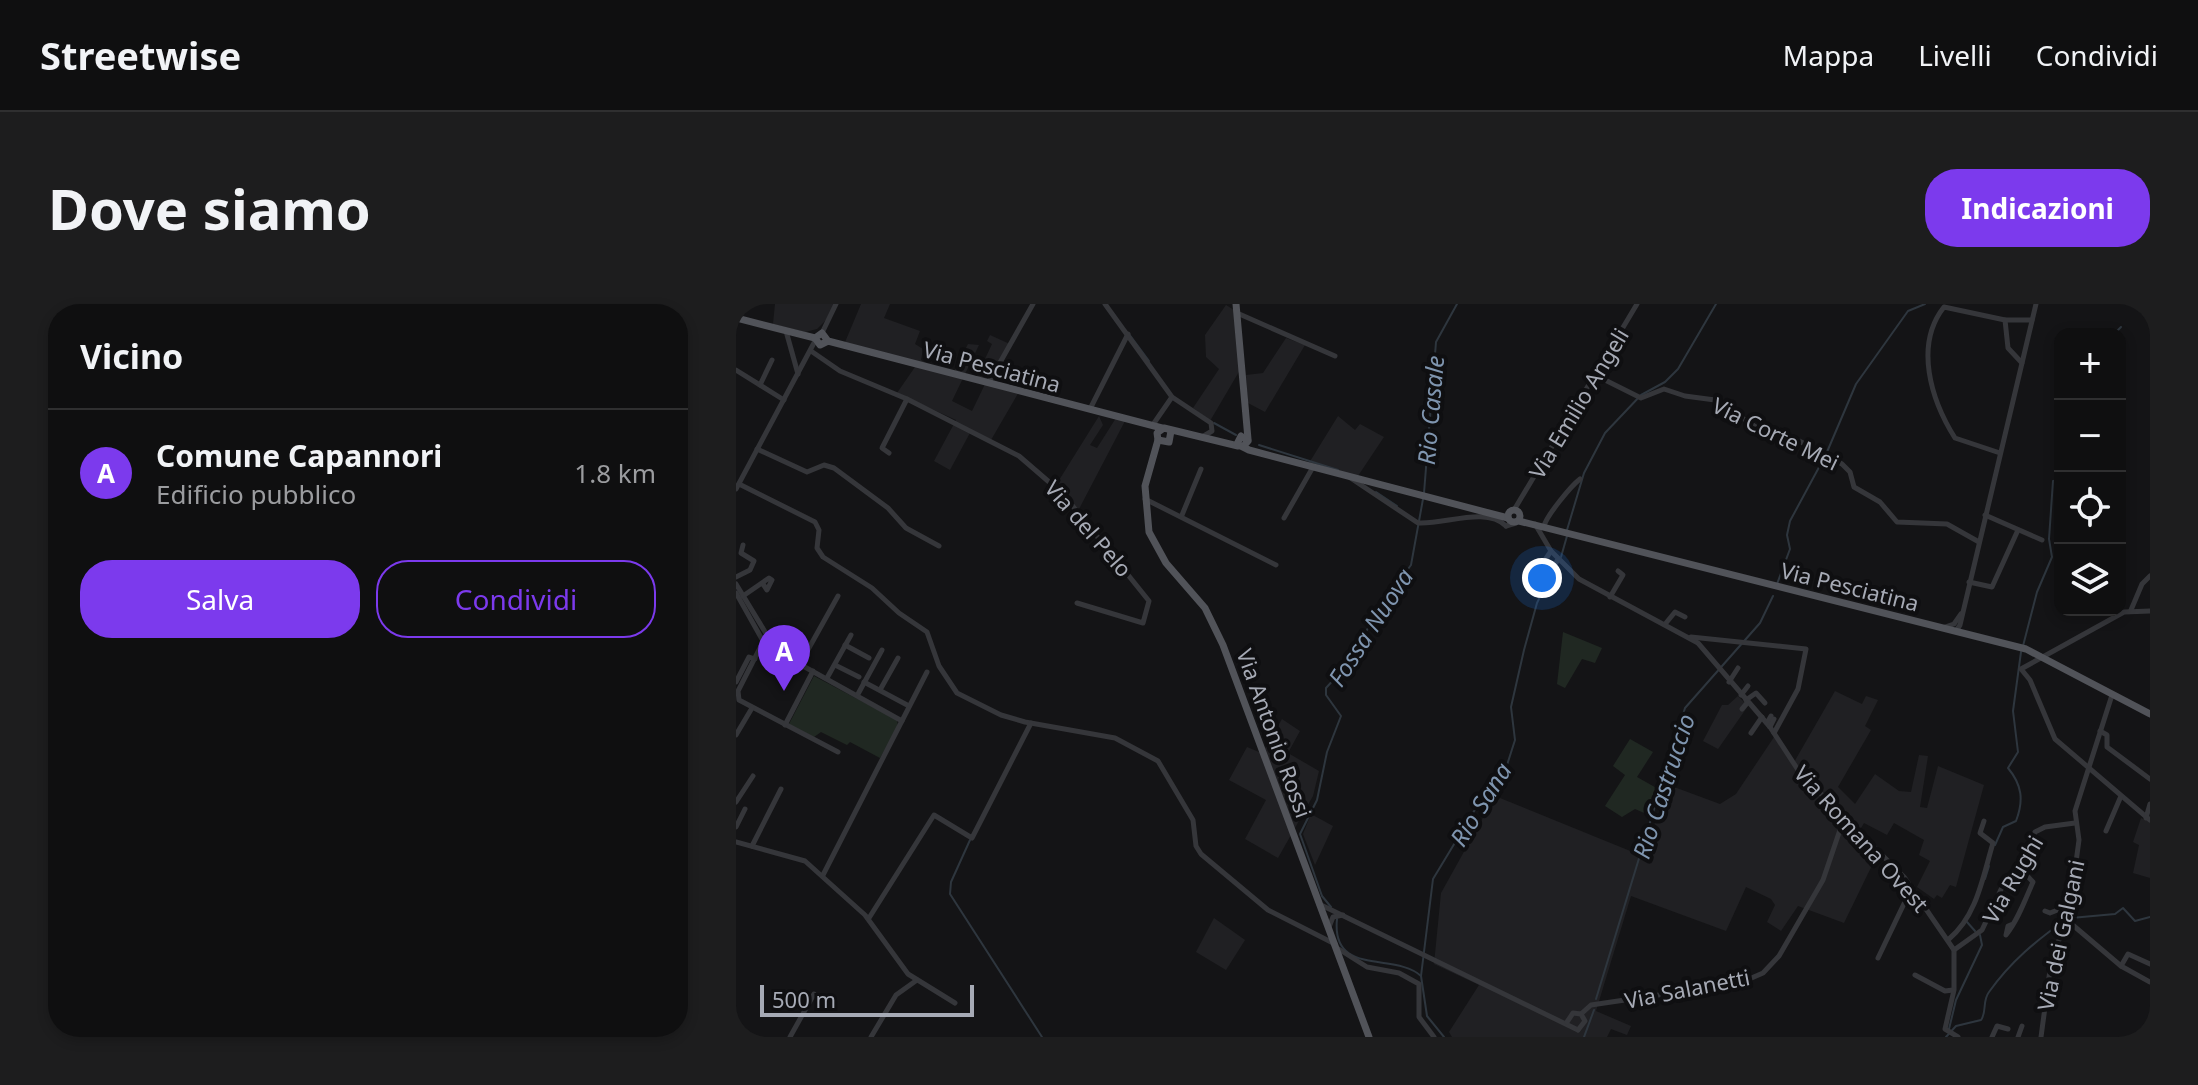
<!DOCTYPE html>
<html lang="it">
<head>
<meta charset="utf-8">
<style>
  :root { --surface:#0f0f10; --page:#1d1d1e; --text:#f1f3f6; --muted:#9b9c9f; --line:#2f2f30; --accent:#7c3aed }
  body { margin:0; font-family:"Noto Sans",sans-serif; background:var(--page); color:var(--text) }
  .controls { position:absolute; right:24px; top:24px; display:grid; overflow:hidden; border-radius:16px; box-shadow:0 4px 12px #0003 }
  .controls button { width:72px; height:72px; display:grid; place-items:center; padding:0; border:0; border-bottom:2px solid var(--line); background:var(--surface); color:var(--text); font:40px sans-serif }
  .scale { position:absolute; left:24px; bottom:20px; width:214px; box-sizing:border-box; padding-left:8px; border:4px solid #a6aab5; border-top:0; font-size:22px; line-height:28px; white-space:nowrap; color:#a6aab5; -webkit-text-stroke:6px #0f0f11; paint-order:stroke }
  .you { position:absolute; left:806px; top:274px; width:28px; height:28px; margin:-20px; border:6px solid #fff; border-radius:50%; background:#1a73e8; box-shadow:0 0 0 12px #1a73e833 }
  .badge { display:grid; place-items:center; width:52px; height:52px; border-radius:50%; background:var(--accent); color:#fff; font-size:26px; font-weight:700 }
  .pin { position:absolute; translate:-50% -66px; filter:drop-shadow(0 2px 4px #0008) }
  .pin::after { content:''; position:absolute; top:42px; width:28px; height:24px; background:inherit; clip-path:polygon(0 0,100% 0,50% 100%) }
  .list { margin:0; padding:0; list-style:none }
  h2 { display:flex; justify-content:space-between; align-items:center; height:104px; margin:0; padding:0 32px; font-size:34px }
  h2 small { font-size:26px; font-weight:400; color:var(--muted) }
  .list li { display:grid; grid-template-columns:52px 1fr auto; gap:24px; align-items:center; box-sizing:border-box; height:128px; padding:0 32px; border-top:2px solid var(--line) }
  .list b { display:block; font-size:30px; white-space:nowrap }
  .list p { margin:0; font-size:26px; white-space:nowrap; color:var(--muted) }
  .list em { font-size:26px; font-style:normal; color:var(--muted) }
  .actions { display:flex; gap:16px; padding:24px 32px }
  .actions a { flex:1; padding:18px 0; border:2px solid var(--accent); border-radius:32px; text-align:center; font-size:28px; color:var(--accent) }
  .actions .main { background:var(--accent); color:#fff }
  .icon { flex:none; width:44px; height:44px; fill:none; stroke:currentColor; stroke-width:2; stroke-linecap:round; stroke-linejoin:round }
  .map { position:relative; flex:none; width:1414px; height:733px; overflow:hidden; border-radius:32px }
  header { display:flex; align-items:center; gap:48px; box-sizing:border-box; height:112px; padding:0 40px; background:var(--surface); border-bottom:2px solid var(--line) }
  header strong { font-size:38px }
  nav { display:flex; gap:44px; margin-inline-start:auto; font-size:28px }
  .intro { display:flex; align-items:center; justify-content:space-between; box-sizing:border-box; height:192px; padding:0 48px }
  h1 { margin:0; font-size:56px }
  .button { padding:20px 36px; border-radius:32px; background:var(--accent); color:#fff; font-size:28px; font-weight:700 }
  main { display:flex; gap:48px; padding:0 48px }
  aside { flex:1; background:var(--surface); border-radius:32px; box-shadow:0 4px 12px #0003 }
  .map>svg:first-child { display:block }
</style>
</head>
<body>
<header>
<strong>Streetwise</strong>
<nav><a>Mappa</a><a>Livelli</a><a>Condividi</a></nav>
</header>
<div class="intro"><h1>Dove siamo</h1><a class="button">Indicazioni</a></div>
<main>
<aside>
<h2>Vicino<small></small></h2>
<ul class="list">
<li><span class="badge">A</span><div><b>Comune Capannori</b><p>Edificio pubblico</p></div><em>1.8 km</em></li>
</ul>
<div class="actions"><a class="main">Salva</a><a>Condividi</a></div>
</aside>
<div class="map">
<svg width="1414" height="733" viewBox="0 0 1414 733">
  <rect width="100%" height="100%" fill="#141416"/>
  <!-- built -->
  <g fill="#202023">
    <path d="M39,0H98L91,15L81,25L69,28L37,20Z"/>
    <path d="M125,0H154L148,14L184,27L179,40L187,45L185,56L195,62L218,68L232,40L243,41L216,97L236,107L251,76L240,74L256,40L251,37L254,31L276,41L256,78L284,86L255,136L235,127L214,166L198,157L220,116L161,89L179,63L107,43Z"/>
    <path d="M490,1L498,6L504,66L474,117L457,104L483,65L470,53L469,31Z"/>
    <path d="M550,34L569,41L529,108L512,99L510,71L527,69Z"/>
    <path d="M363,112L367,121L354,141L361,144L380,114L389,117L342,207L320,181Z"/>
    <path d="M602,112L619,126L624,120L648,133L622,172L573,159Z"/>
    <path d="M1099,387L1126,400L1130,392L1142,396L1129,422L1135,426L1102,483L1119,500L1139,470L1163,487L1175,488L1183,451L1192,452L1184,503L1191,504L1202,462L1248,481L1220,583L1214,581L1206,594L1201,591L1198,595L1181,583L1194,557L1183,551L1188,536L1158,519L1151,531L1128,519L1122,529L1142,549L1108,619L1062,602L1045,627L1031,618L1039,601L1035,595L1010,583L990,627L895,592L860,707L895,722L891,731L875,725L871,733H716L713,728L743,681L698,660L705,589L759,492L909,553L930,480L984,500L1000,490L1038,433L1057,460Z"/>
    <path d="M1002,392L1012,402L982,445L967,437L986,401H992Z"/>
    <path d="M546,415L564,427L552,449L583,467L577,492L542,554L509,535L530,496L493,476L511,443L523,448L530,443Z"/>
    <path d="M575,510L597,522L579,561L567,530Z"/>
    <path d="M1405,514L1414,518V574L1397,569L1403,541L1397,538Z"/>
    <path d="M478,614L509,636L490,666L460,648Z"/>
  </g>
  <!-- green -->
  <g fill="#202822">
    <path d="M827,328L866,344L859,359L846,355L829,384L821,380Z"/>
    <path d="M78,372L161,416L162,423L144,454L114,438L111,441L85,428L78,433L53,420Z"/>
    <path d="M894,435L917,448L901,473L924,486L915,512L899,505L886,513L869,502L889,471L877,462Z"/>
  </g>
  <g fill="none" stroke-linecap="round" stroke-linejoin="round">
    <!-- stream -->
    <g stroke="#2e363e" stroke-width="2">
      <path d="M393,30L413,57"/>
      <path d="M1378,30L1385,23"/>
      <path d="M478,119L500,131"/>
      <path d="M523,141L602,166"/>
      <path d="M1091,148L1120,80L1172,7L1189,0"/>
      <path d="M640,188L661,202"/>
      <path d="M688,189L700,38L721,0"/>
      <path d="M831,226L848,169L869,129L905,91L929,78L942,65L980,0"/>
      <path d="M825,253L831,232"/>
      <path d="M1041,280L1054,245L1051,231L1054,217L1088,154"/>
      <path d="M1287,342L1301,288L1316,253L1313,235L1317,177L1324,176"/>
      <path d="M234,536L215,578L214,590L306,733"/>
      <path d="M1259,541L1267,523L1280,517C1288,496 1286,481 1272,464L1282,448L1277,407L1285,348"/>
      <path d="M1249,575L1253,562"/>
      <path d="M595,603L586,592L564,530L581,496L591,448L605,412L590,391V384L611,361L644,303L675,261L687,195"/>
      <path d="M1335,614L1379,610L1387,604L1399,617L1414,613"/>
      <path d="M601,615C595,673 659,648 685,672L691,712L708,733"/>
      <path d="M1231,618L1239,627"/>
      <path d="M685,672L697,575L746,494L771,461L779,436L775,403L788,346L801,299L814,272"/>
      <path d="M860,695L949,404L1024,319L1037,292"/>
      <path d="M1213,725L1220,696L1246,641L1244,631"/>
      <path d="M848,733L858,706"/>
      <path d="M1210,733L1220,722L1245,716C1251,708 1246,697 1253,688C1275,657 1300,637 1329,616"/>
    </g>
    <!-- minor -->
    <g stroke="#35363a" stroke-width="5">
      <path d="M369,0L436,93L475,119L476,127L466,133"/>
      <path d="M501,9L599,52"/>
      <path d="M1269,16L1272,44L1286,59"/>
      <path d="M50,27L62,70"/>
      <path d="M86,29L100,0"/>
      <path d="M75,47L104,67L171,95L283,152L327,190L413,297L407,319L341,299"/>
      <path d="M0,66L48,96"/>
      <path d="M859,71L905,94L928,85L949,92L979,96L1023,125H1041L1106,160L1114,168L1118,183L1144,198L1161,218L1211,220L1243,238"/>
      <path d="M253,78L297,0"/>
      <path d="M24,81L36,56"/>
      <path d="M354,105L392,30"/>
      <path d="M416,122L436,93"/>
      <path d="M21,145L71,168L88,161L98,164L152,204L170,224L203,242"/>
      <path d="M153,149L146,144L171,95"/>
      <path d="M1264,149L1219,134C1195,96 1178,41 1208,3L1269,16H1296"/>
      <path d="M613,173L682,219C708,221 750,202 770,222"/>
      <path d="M3,180L79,218L83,226L81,244L87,253L136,284L163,309L191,328L203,362L221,389L265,411L289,418L379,434L422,457L457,516L460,542L465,550L532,606L599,640"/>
      <path d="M0,185L79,37"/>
      <path d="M409,195L540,261"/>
      <path d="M778,206L901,0"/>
      <path d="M446,211L465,165"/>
      <path d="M1249,211L1306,236"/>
      <path d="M548,214L577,163"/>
      <path d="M799,220L815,247L843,275L962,339L1034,423L1064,469L1168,573L1218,646V686L1209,725L1222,733"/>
      <path d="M770,222L780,219"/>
      <path d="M808,222C811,211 835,182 844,175"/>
      <path d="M807,259L815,247"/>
      <path d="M795,267L813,272L822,255"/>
      <path d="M0,273L14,266L18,257L5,249L7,241"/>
      <path d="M1233,278L1256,283L1282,226"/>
      <path d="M0,280L34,336L30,342"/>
      <path d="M0,289L27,337"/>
      <path d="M7,292L33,274L36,276L31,286L27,280"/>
      <path d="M874,293L887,271L882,267"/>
      <path d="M1395,306L1406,280L1414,272"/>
      <path d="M1414,307L1388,308L1285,365L1294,376L1319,435L1414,516"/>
      <path d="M930,319L939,308L949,313"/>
      <path d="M1209,323L1218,320L1225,310"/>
      <path d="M1220,327L1224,321L1300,0"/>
      <path d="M955,333L1070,345L1062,385L1038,429"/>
      <path d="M27,338L2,387L3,396L102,448"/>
      <path d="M109,341L133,354"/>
      <path d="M31,342L166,417"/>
      <path d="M64,360L102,292"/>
      <path d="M99,361L123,373"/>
      <path d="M91,374L115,331"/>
      <path d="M0,378L13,353L19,355"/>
      <path d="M128,378L173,402"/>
      <path d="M993,378L1002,364"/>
      <path d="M144,386L162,354"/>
      <path d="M122,390L146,346"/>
      <path d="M1005,391L1012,382"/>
      <path d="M1010,396L1020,389L1029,399"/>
      <path d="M1006,405L1012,398"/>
      <path d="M1031,419L1035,412"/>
      <path d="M49,421L77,367"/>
      <path d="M1034,423L1038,415"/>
      <path d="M1364,427L1371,431V443L1414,475"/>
      <path d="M1015,429L1026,413"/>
      <path d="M0,431L16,404"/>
      <path d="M0,498L17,472"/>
      <path d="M1410,514L1414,500"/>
      <path d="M0,523L9,505"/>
      <path d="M1370,527L1385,492"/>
      <path d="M0,538L69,557L129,611L172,670L219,699"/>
      <path d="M16,542L45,485"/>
      <path d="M87,571L191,368"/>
      <path d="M583,600L842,726"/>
      <path d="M1309,607L1314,609L1334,601"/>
      <path d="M133,614L198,511L236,534L295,419"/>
      <path d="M1332,617L1385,662L1414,678"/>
      <path d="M1277,620L1272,622L1270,631C1282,616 1289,596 1297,578L1284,564"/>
      <path d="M593,623L597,613L607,611"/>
      <path d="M1213,635C1241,612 1247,572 1257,539L1244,529L1248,517"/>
      <path d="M601,644L631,663L663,669L683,680V713L698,733"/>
      <path d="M1218,646L1246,626L1268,579L1283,567L1299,528L1309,523L1339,519"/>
      <path d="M1142,654L1176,583"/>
      <path d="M1385,662L1392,650L1414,660"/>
      <path d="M1179,671L1209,687L1217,686"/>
      <path d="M845,710L855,701L1004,679L1027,669L1043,652L1087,576L1108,514"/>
      <path d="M831,718L837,709L845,710L849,717L842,726"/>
      <path d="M54,733L78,690"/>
      <path d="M135,733L160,691L181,676"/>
      <path d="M1256,733L1261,722L1272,725"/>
      <path d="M1282,733L1286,722"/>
      <path d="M1305,733L1316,651L1332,617L1343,536L1339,507L1376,391"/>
    </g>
    <!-- major -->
    <g stroke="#515359" stroke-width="7">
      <path d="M500,0L512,135"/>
      <path d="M0,14L79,34"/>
      <path d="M92,37L86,29L79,34L84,41L92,37L426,124"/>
      <path d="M435,127L433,138L422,136L421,129L428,124L502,142"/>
      <path d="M422,136L409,182L413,228L430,259L469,304L487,341L633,733"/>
      <path d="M507,143L512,137L505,132L501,140L513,146L772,214"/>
      <circle cx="778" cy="212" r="6"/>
      <path d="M783,217L1290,345L1414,410"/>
    </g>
  </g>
  <g text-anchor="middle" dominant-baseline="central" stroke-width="8" stroke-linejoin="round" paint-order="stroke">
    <!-- street labels -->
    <g font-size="22" fill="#a6aab5" stroke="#0f0f11">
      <text transform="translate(256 62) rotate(15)">Via Pesciatina</text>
      <text transform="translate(842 99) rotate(-59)">Via Emilio Angeli</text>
      <text transform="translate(1040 129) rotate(26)">Via Corte Mei</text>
      <text transform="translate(353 224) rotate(49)">Via del Pelo</text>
      <text transform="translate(1114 282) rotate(14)">Via Pesciatina</text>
      <text transform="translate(539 429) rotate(70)">Via Antonio Rossi</text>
      <text transform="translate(1126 534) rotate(48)">Via Romana Ovest</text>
      <text transform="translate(1276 575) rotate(-60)">Via Rughi</text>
      <text transform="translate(1324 631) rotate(-78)">Via dei Galgani</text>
      <text transform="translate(951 684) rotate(-11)">Via Salanetti</text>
    </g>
    <!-- water labels -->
    <g font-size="24" font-style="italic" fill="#7f95af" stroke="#0f0f11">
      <text transform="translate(694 106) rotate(-85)">Rio Casale</text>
      <text transform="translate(634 323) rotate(-57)">Fossa Nuova</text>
      <text transform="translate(927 482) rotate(-72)">Rio Castruccio</text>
      <text transform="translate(744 500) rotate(-58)">Rio Sana</text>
    </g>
  </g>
</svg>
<div class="controls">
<button>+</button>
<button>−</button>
<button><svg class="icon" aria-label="locate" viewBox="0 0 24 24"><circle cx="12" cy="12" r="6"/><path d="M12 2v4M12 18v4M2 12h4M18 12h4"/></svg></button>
<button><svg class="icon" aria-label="layers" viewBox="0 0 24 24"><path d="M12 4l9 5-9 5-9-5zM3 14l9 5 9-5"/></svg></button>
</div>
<div class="scale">500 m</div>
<div class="you"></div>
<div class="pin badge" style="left:48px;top:387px">A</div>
</div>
</main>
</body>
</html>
